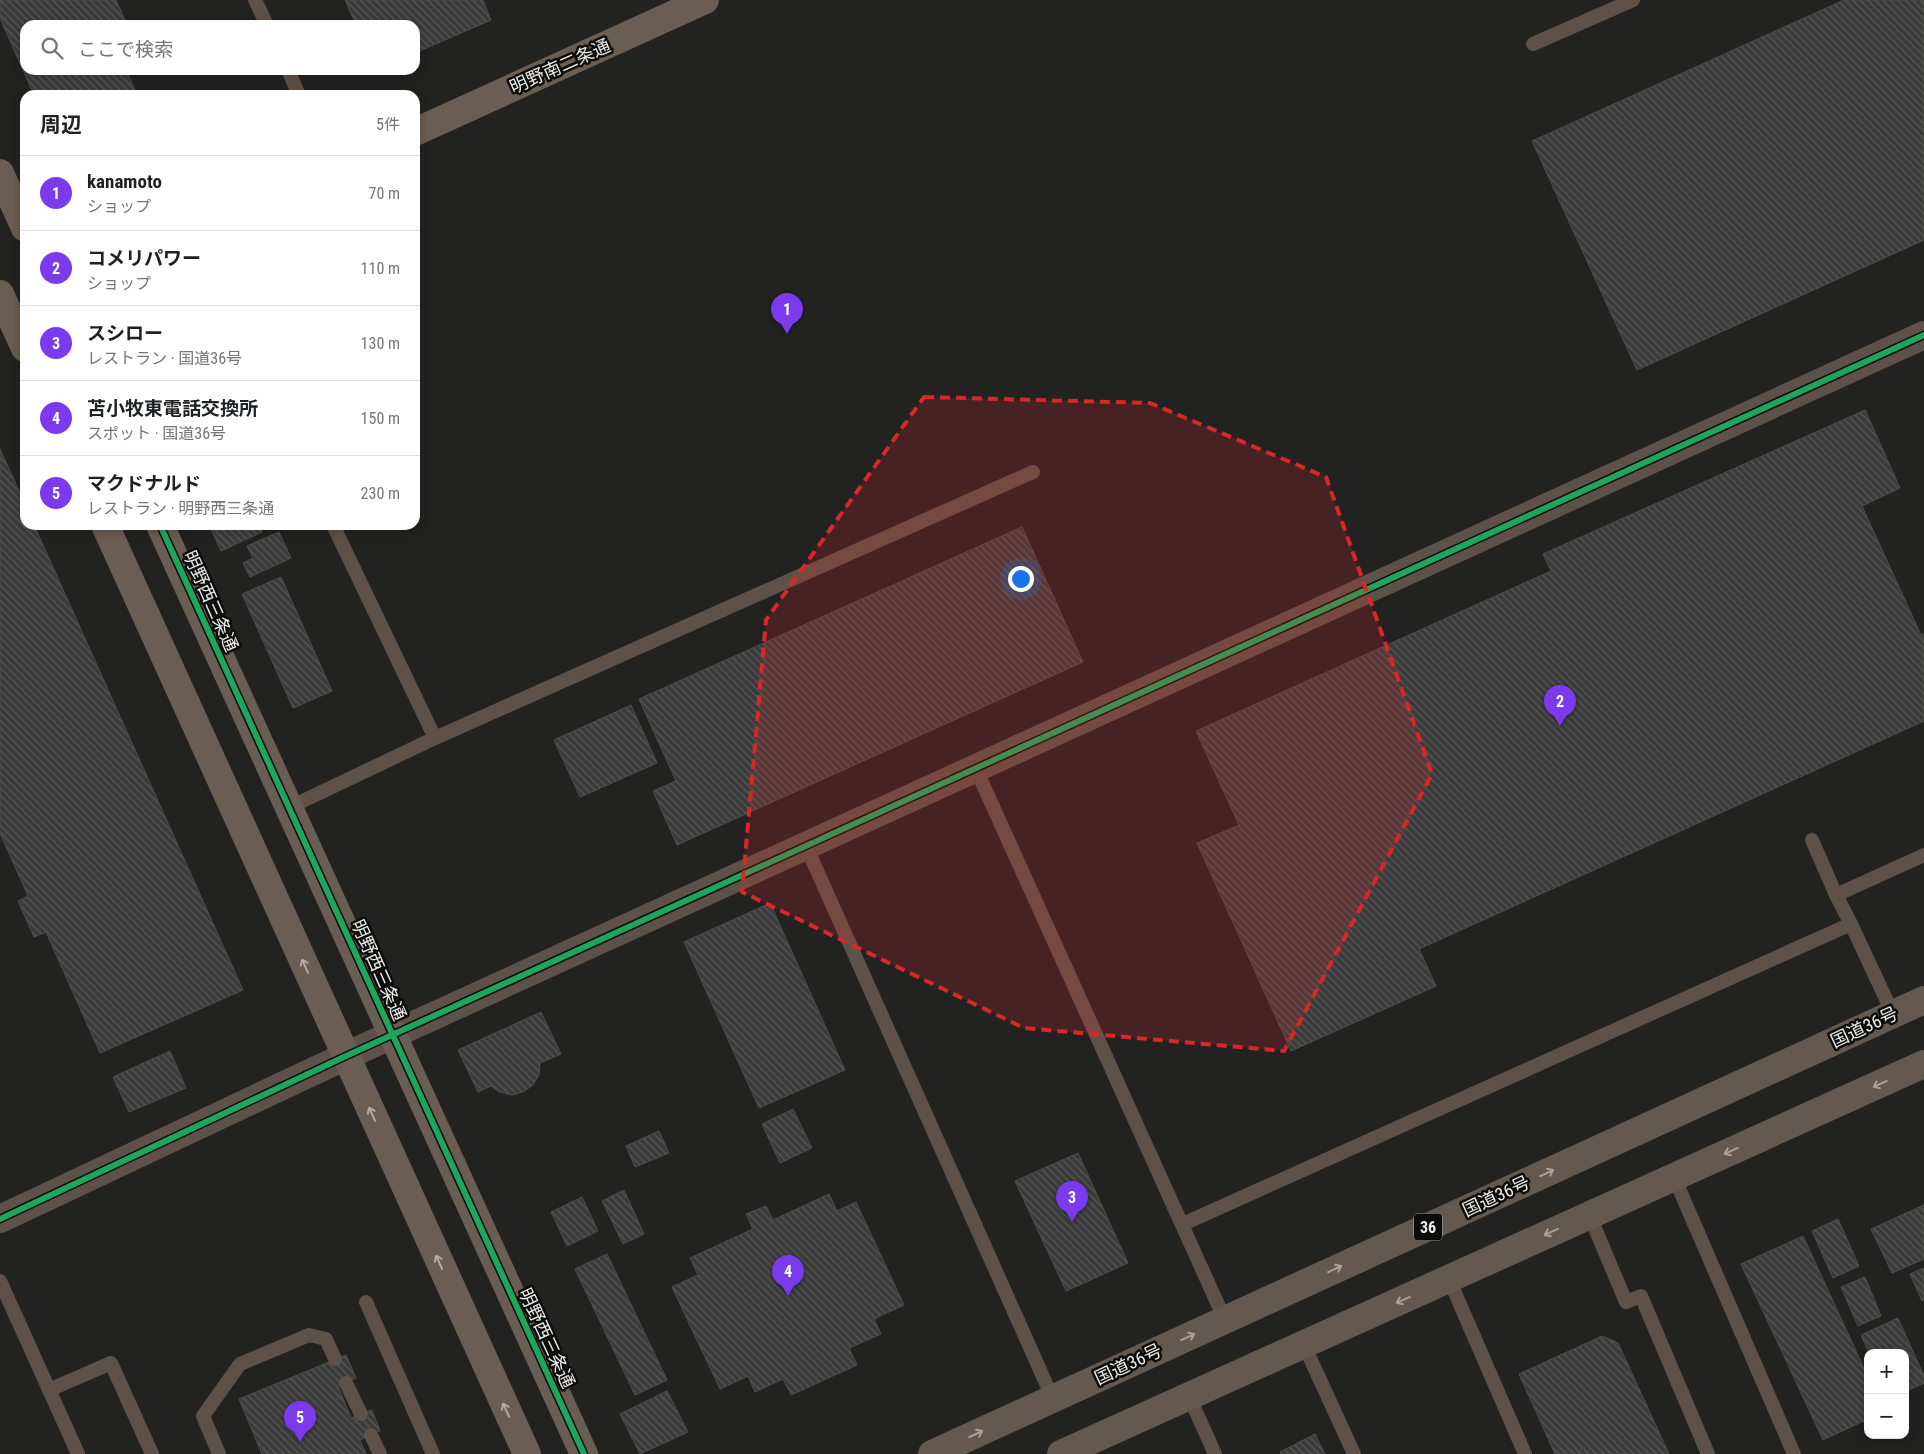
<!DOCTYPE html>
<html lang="ja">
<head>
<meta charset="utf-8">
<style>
  :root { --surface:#fff; --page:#f2f2f2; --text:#202124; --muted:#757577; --line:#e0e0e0; --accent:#7c3aed }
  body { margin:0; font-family:"Roboto Condensed","Noto Sans JP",sans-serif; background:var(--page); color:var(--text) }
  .controls { position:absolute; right:15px; bottom:15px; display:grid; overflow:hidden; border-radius:10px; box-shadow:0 2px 12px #0003 }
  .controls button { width:45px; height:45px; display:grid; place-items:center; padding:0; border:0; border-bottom:1px solid var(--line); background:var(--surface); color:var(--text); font:25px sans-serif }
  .you { position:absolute; left:1020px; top:578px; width:18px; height:18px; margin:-12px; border:4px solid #fff; border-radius:50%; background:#1a73e8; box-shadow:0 0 0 8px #1a73e833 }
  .badge { display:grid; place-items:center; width:32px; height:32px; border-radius:50%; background:var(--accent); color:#fff; font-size:16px; font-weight:700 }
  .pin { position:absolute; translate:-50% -41px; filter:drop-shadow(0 1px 2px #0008) }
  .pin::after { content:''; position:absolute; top:26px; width:18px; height:15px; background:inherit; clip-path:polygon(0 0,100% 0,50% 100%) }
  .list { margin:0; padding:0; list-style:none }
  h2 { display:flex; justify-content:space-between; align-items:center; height:65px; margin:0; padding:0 20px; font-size:21px }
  h2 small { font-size:16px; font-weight:400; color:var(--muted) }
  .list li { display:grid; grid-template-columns:32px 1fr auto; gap:15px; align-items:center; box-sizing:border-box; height:75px; padding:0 20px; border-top:1px solid var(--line) }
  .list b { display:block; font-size:19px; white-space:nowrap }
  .list p { margin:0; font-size:16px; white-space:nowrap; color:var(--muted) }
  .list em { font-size:16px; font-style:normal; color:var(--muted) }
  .icon { flex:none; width:28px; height:28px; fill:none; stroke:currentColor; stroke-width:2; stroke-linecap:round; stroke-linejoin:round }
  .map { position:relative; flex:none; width:1924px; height:1454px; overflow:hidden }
  .search { position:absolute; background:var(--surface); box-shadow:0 2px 12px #0003; left:20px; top:20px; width:400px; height:55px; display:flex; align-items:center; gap:12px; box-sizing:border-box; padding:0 18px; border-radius:15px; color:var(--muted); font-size:19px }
  .panel { position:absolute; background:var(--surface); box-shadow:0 2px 12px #0003; left:20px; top:90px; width:400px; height:440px; border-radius:15px }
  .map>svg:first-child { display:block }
</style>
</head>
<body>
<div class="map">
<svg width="1924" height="1454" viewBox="0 0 1924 1454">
  <defs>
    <pattern id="building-back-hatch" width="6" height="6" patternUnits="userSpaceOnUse" patternTransform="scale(1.25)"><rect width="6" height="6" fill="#3b3b3b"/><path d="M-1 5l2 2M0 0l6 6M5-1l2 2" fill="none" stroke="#585858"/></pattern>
  </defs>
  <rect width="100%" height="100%" fill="#222221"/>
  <!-- building -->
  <g fill="url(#building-back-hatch)" stroke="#4e4e4d">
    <path d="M0,0H116L127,25H25V70H136L128,74L137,95H85L84,93L80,95H34L0,18Z"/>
    <path d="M345,0H483L491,20L415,53V25H356Z"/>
    <path d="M1844,0H1924V240L1637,370L1532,141Z"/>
    <path d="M1865,410L1900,488L1862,506L1921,635L1924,634V721L1419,949L1436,986L1291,1051L1197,843L1239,825L1196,731L1551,571L1543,554Z"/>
    <path d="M0,449L25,504V525H34L243,990L100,1053L46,932L34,937L18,901L28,896L0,833Z"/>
    <path d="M209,525H259L262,532L221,551Z"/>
    <path d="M1022,527L1083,662L677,845L653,791L676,781L639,699Z"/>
    <path d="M279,532L291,558L250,577L243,563L253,558L247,546Z"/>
    <path d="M281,577L332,691L293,708L242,594Z"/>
    <path d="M631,705L657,763L580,797L554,740Z"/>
    <path d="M770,903L845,1070L759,1108L684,942Z"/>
    <path d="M541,1012L561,1054L540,1063L539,1075L533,1085L523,1092L512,1095L500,1092L491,1086L478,1092L458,1050Z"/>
    <path d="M170,1051L186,1088L129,1112L113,1077Z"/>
    <path d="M793,1109L812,1148L780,1163L762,1124Z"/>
    <path d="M659,1131L669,1153L635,1167L626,1146Z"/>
    <path d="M1078,1153L1128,1263L1066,1291L1015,1181Z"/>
    <path d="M624,1190L644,1234L623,1244L602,1201Z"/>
    <path d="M829,1194L837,1211L856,1202L904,1305L874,1319L881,1334L849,1348L857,1365L791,1395L783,1379L755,1392L748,1376L720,1389L672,1287L698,1275L690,1258L753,1229L746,1214L766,1206L773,1220Z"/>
    <path d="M582,1197L598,1231L567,1246L551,1212Z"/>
    <path d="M1924,1205V1259L1892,1273L1871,1229Z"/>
    <path d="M1838,1219L1859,1266L1833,1278L1812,1231Z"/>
    <path d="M1803,1236L1868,1377V1419L1823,1440L1741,1264Z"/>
    <path d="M607,1254L667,1380L635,1395L575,1269Z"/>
    <path d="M1924,1268V1300L1922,1301L1910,1274Z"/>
    <path d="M1865,1277L1881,1316L1858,1326L1841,1287Z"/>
    <path d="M1898,1318L1924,1376V1383L1905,1392V1353H1869L1861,1335Z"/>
    <path d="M1602,1336L1618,1343L1669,1454H1555L1519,1374Z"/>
    <path d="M346,1355L356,1378L338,1386L351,1418L372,1410L380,1431L360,1440L366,1454H262L239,1399Z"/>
    <path d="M667,1391L688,1432L640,1454L620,1414Z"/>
    <path d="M1315,1434L1325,1454H1281L1280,1452Z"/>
  </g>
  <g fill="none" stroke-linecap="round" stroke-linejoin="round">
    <!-- lane -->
    <g stroke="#5e5248" stroke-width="14">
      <path d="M255,0L267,25"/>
      <path d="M1533,44L1633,0"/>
      <path d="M288,70L299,95"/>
      <path d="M435,738L1033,472"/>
      <path d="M976,769L1225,1320"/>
      <path d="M288,808L435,738L333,525"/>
      <path d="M1812,840L1836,895"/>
      <path d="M806,846L1053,1399"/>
      <path d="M1851,924L1836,895L1924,855"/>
      <path d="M1674,1177L1794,1454"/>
      <path d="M1589,1214L1626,1302L1641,1296L1708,1454"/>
      <path d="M1183,1224L1851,924L1893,1014"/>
      <path d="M1449,1279L1525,1454"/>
      <path d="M0,1281L78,1454"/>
      <path d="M366,1302L433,1454"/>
      <path d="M1304,1345L1354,1454"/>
      <path d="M346,1383L361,1414"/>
      <path d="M49,1390L111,1363L152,1454"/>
      <path d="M1189,1396L1215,1454"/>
      <path d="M371,1435L380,1454"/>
      <path d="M219,1454L203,1416L240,1364L309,1335L326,1339L335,1359"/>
    </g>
    <!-- street -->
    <path stroke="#5e5248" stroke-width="28" d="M0,1219L346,1056L1924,335"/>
    <!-- secondary -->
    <g stroke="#6a5d51" stroke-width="28">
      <path d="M415,132L705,0"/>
      <path d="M0,173L25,228"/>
      <path d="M0,294L25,348"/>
      <path d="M105,525L527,1454"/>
      <path d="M160,525L584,1454"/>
    </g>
    <!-- highway -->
    <g stroke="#63594f" stroke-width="28">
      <path d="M932,1454L1924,1000"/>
      <path d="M1061,1454L1924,1064"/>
    </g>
    <defs>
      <g id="cycleway">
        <path d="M160,525L584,1454"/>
        <path d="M0,1219L346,1056L1924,335"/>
      </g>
    </defs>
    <!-- cycleway casing -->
    <use href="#cycleway" stroke="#0c0c0b" stroke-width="9"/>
    <!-- cycleway -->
    <use href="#cycleway" stroke="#20a55d" stroke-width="6"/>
  </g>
  <!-- one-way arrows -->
  <defs><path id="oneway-shaft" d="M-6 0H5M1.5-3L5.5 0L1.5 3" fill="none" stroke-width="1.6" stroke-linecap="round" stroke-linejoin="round" transform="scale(1.25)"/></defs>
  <g stroke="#b2aca6">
    <use href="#oneway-shaft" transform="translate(305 966) rotate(-114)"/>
    <use href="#oneway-shaft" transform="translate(372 1114) rotate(-114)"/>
    <use href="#oneway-shaft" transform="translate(439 1262) rotate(-114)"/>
    <use href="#oneway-shaft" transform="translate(506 1410) rotate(-114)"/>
  </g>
  <g stroke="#a8a29d">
    <use href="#oneway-shaft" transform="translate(1880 1084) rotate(156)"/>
    <use href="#oneway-shaft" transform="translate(1731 1151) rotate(156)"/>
    <use href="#oneway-shaft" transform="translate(1547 1173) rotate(-25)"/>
    <use href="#oneway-shaft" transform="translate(1551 1232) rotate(155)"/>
    <use href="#oneway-shaft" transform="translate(1335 1269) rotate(-25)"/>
    <use href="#oneway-shaft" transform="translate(1403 1300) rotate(156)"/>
    <use href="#oneway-shaft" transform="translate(1188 1337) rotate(-25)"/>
    <use href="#oneway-shaft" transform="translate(976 1434) rotate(-25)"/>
  </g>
  <!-- marked area -->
  <path fill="#d62828" fill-opacity="0.2" stroke="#d62828" stroke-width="4" stroke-dasharray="10 6" stroke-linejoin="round" d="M924,397L1150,403L1326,477L1432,774L1284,1051L1024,1028L742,892L766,620Z"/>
  <g text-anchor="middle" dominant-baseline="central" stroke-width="5" stroke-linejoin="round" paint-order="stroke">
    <!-- shield labels -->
    <rect fill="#0c0c0b" stroke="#aaa9a8" stroke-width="1" x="1414" y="1213.5" width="28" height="27" rx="4"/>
    <g font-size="16" font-weight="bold" fill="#edeceb">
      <text x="1428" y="1227">36</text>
    </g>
    <!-- street labels -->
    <g font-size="18" fill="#edeceb" stroke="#0c0c0b">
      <text transform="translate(560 66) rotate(-24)">明野南二条通</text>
      <text transform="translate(211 601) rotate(66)">明野西三条通</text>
      <text transform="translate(379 970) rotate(66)">明野西三条通</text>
      <text transform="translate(1864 1027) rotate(-25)">国道36号</text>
      <text transform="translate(1496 1196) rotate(-25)">国道36号</text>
      <text transform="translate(547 1338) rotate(65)">明野西三条通</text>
      <text transform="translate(1128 1364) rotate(-25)">国道36号</text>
    </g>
  </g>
</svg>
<div class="controls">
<button>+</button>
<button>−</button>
</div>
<div class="you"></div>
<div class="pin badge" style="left:787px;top:334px">1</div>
<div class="pin badge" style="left:1560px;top:726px">2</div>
<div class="pin badge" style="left:1072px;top:1222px">3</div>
<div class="pin badge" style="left:788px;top:1296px">4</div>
<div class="pin badge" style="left:300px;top:1442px">5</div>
<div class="search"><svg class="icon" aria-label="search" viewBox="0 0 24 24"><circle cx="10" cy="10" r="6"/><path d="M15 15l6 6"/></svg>ここで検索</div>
<section class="panel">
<h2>周辺<small>5件</small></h2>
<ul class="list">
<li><span class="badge">1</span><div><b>kanamoto</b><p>ショップ</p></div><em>70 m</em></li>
<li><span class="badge">2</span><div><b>コメリパワー</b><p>ショップ</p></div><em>110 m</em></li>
<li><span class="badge">3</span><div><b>スシロー</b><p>レストラン · 国道36号</p></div><em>130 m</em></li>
<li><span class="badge">4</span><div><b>苫小牧東電話交換所</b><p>スポット · 国道36号</p></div><em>150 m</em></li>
<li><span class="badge">5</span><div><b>マクドナルド</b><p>レストラン · 明野西三条通</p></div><em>230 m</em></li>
</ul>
</section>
</div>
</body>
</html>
